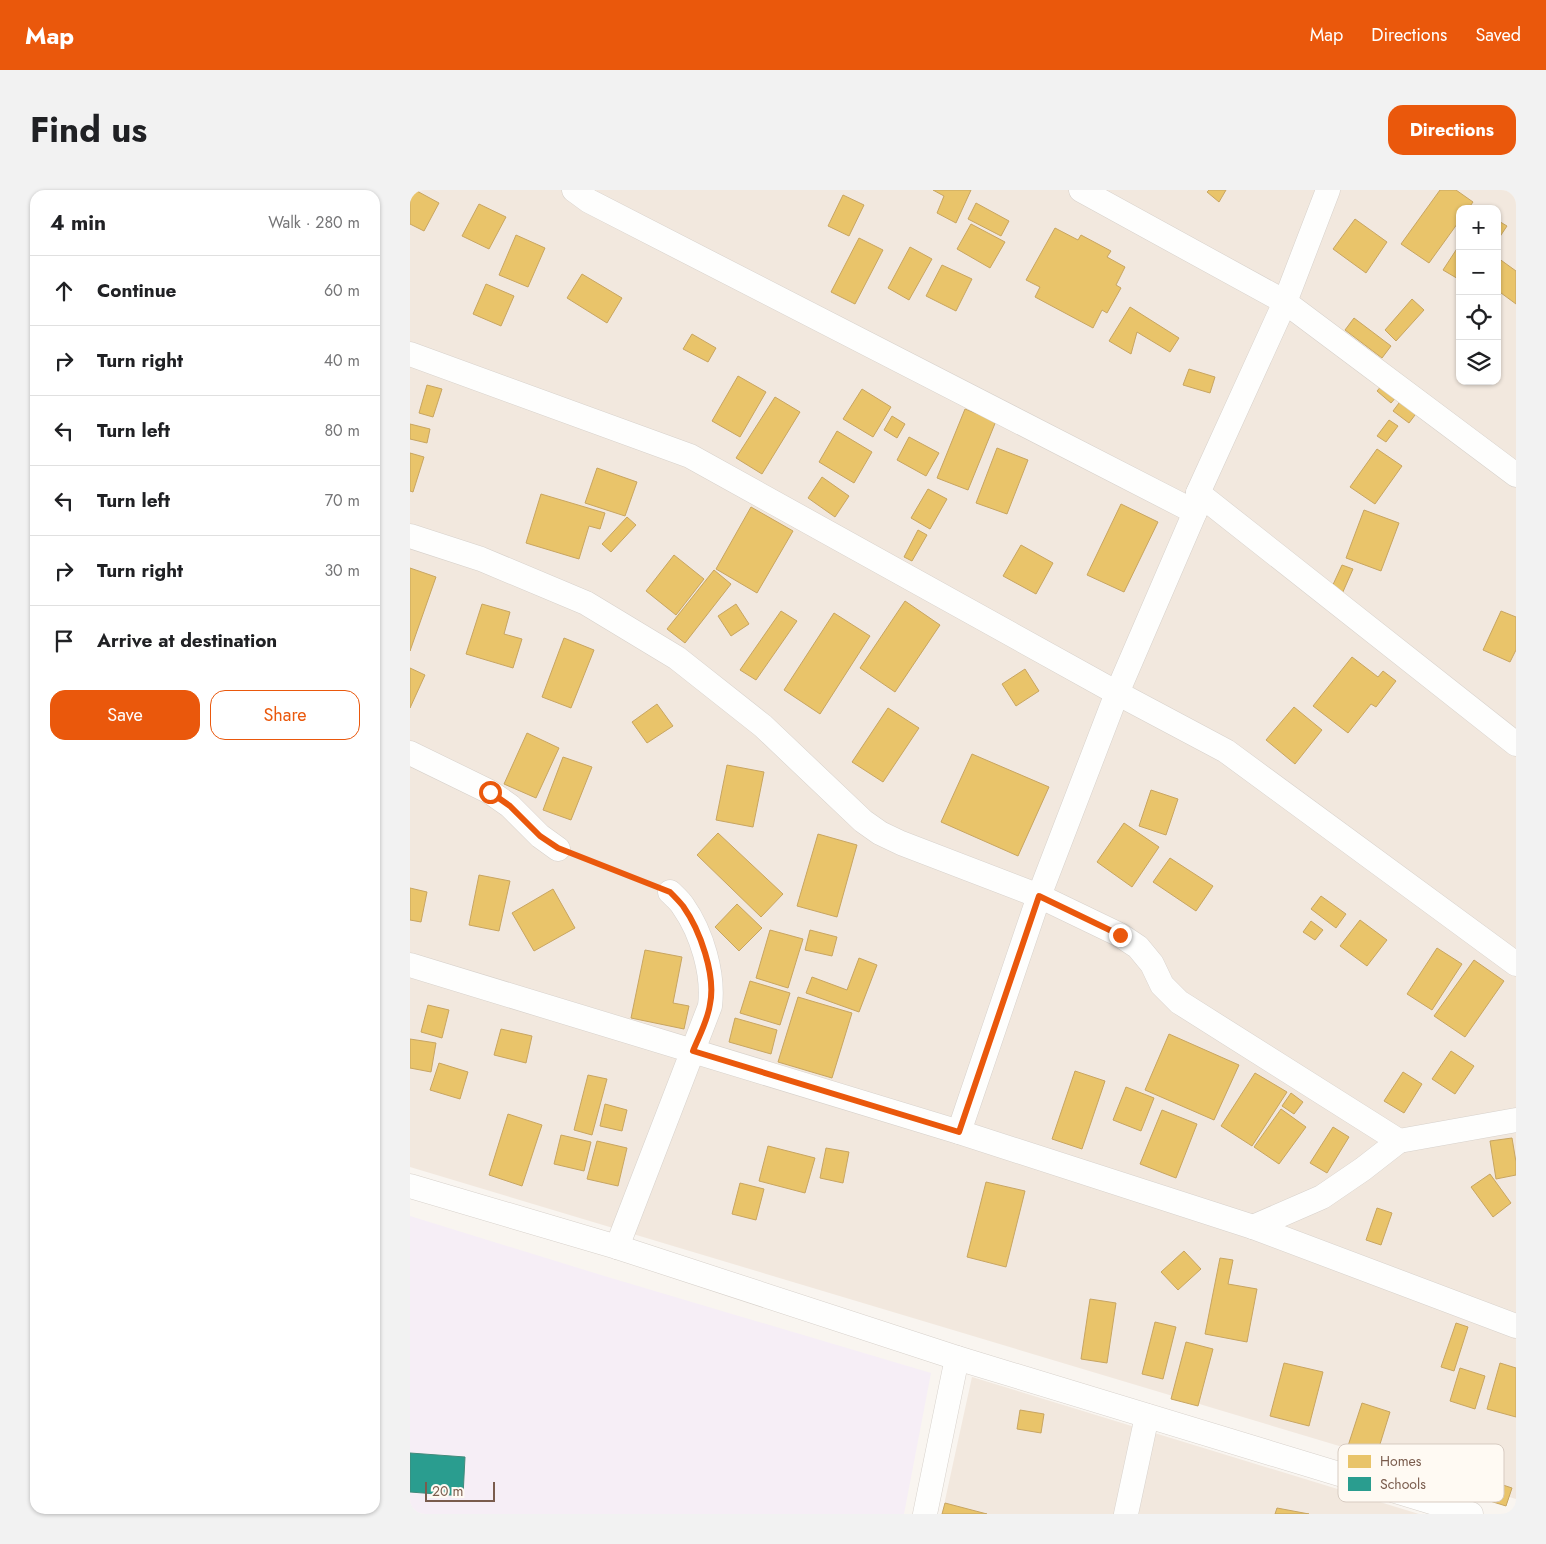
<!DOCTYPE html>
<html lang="en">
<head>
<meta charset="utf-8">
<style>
  :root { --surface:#fff; --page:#f2f2f2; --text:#202124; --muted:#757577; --line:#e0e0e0; --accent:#ea580c }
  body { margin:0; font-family:Jost,sans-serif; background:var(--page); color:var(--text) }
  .controls { position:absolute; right:15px; top:15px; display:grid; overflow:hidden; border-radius:10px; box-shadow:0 1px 4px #0004 }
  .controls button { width:45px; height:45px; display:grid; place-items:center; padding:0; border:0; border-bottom:1px solid var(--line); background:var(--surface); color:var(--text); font:25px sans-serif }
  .scale { position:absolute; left:15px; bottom:12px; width:70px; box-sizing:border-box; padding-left:5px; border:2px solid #7a5c4d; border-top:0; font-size:14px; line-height:18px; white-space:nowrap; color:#7a5c4d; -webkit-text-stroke:4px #fffaf3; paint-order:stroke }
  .stop { position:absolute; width:15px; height:15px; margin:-11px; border:4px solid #ea580c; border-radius:50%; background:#fff }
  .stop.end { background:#ea580c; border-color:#fff; box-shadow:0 1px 5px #0008 }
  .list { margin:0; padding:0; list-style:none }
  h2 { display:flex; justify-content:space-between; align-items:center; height:65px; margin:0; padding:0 20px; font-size:21px }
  h2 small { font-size:16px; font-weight:400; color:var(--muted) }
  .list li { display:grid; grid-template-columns:32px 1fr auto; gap:15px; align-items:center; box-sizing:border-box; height:70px; padding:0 20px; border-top:1px solid var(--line) }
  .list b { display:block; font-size:19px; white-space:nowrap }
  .list em { font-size:16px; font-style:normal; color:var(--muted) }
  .actions { display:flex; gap:10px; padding:15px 20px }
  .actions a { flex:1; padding:11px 0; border:1px solid var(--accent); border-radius:15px; text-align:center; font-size:18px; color:var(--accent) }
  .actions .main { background:var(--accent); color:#fff }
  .icon { flex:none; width:28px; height:28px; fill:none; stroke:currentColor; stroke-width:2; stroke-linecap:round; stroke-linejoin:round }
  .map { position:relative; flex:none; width:1106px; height:1324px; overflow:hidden; border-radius:15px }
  header { display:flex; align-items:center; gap:30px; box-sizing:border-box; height:70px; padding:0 25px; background:var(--accent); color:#fff }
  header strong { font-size:24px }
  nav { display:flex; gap:28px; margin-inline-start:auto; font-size:18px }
  .intro { display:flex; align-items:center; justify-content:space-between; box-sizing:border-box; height:120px; padding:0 30px }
  h1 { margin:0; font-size:35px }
  .button { padding:12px 22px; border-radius:15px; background:var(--accent); color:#fff; font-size:18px; font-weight:700 }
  main { display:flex; gap:30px; padding:0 30px }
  aside { flex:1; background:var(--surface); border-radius:15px; box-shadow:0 1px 4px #0004 }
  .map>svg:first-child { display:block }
</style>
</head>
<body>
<header>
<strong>Map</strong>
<nav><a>Map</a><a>Directions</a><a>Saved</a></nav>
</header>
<div class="intro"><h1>Find us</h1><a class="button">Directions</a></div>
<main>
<aside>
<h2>4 min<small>Walk · 280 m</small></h2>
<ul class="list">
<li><svg class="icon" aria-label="ahead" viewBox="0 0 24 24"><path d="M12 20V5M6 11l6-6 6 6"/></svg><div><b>Continue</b></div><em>60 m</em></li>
<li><svg class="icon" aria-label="right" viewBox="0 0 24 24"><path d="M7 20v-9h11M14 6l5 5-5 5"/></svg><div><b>Turn right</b></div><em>40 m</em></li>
<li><svg class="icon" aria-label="left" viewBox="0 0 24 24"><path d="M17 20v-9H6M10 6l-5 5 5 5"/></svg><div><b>Turn left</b></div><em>80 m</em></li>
<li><svg class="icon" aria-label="left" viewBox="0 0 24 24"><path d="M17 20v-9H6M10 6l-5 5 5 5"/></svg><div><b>Turn left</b></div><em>70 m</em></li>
<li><svg class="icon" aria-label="right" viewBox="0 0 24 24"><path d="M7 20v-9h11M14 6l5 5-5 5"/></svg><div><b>Turn right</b></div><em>30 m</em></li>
<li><svg class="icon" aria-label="arrive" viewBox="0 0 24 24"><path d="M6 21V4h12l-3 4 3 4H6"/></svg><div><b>Arrive at destination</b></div></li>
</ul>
<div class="actions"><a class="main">Save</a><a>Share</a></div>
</aside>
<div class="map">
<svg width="1106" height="1324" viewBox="0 0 1106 1324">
  <rect width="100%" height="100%" fill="#f9f5f0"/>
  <!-- residential -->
  <g fill="#f2e8de" fill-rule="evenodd">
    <path d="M0,0H1106V1309L0,977ZM1050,19H1087V191H1050Z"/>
    <path d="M562,1187L1009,1324H532Z"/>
  </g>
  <!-- education -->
  <path fill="#f6eef6" d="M0,1026L191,1085L521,1183L494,1324H0Z"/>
  <!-- homes -->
  <g fill="#e9c46a" stroke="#c8a561">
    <path d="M0,0H5L29,13L14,41L0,34Z"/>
    <path d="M561,0L546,33L527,23L534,6L523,0Z"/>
    <path d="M799,0H816L809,12L797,2Z"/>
    <path d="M1030,0H1046L1063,12L1058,19H1050V30L1019,73L991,54Z"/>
    <path d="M433,5L454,15L439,46L418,36Z"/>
    <path d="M566,13L599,31L591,46L558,29Z"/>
    <path d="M69,14L96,27L79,59L52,46Z"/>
    <path d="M945,29L977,52L956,83L923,59Z"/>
    <path d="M1087,30L1097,36L1087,51Z"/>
    <path d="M561,34L595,52L580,78L547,59Z"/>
    <path d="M645,38L668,50L671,45L701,61L697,67L715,77L706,95L711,98L697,123L692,120L683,138L625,107L630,97L616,90Z"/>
    <path d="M106,45L135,58L118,97L89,85Z"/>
    <path d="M449,48L473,60L445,114L421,102Z"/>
    <path d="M1050,54V90L1033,80Z"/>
    <path d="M500,57L522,69L499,110L478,98Z"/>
    <path d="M1088,68L1106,81V114L1087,100Z"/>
    <path d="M532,75L562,89L546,121L516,106Z"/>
    <path d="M172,84L212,108L197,133L157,108Z"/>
    <path d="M76,94L104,106L91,136L63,124Z"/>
    <path d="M1002,109L1014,120L986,151L975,140Z"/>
    <path d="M720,117L769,148L760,162L727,142L721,164L699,151Z"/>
    <path d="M944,128L981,156L972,168L935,140Z"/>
    <path d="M282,144L306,158L298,172L273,159Z"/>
    <path d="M779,179L805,187L800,203L773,195Z"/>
    <path d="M328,186L356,202L330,247L302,231Z"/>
    <path d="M974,193L988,205L981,213L967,201Z"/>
    <path d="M17,195L32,199L23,227L9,223Z"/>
    <path d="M452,199L481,217L463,247L433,229Z"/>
    <path d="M365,207L390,222L352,284L326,268Z"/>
    <path d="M992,209L1008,221L999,233L983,221Z"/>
    <path d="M555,219L586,231L558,300L527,288Z"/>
    <path d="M482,226L495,234L487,248L474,240Z"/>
    <path d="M979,230L988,236L976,252L967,246Z"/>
    <path d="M0,234L20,239L17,253L0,249Z"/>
    <path d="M427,241L462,262L444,293L409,272Z"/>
    <path d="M499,247L529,263L516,286L487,270Z"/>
    <path d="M587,258L618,270L597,324L566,313Z"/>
    <path d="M967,259L992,276L965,314L940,297Z"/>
    <path d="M0,263L14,267L3,302L0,301Z"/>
    <path d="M187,278L227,292L215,326L175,313Z"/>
    <path d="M412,287L439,306L425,327L398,308Z"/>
    <path d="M518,299L537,309L520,339L501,328Z"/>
    <path d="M131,304L195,323L190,339L179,336L169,369L116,353Z"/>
    <path d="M711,314L748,332L714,402L677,385Z"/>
    <path d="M341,317L383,341L347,403L306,379Z"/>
    <path d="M954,320L989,333L971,381L936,368Z"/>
    <path d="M217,327L226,335L201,362L192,354Z"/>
    <path d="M508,340L517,345L502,371L494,367Z"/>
    <path d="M611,355L643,373L626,404L593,386Z"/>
    <path d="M264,365L294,389L266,425L236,401Z"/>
    <path d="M932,375L943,379L932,404L921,399Z"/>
    <path d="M0,378L26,387L0,461Z"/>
    <path d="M304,380L321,394L275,453L257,439Z"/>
    <path d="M495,411L530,435L485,502L450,478Z"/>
    <path d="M72,414L100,422L94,444L112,449L103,478L56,464Z"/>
    <path d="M326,414L339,434L321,446L308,426Z"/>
    <path d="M371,421L387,431L346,490L330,480Z"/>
    <path d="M1091,421L1106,427V460L1100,472L1073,460Z"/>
    <path d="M424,423L460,446L410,524L374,500Z"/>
    <path d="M154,448L184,460L161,518L132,507Z"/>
    <path d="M942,467L968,487L973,481L986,491L966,517L961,514L938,543L903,516Z"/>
    <path d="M0,478L15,485L0,518Z"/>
    <path d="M615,479L629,501L606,516L592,494Z"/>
    <path d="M247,514L263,536L237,553L222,532Z"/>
    <path d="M884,517L912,540L885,574L856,550Z"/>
    <path d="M478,518L509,538L473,592L442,572Z"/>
    <path d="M117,543L149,558L126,608L94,594Z"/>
    <path d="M562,564L639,597L608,666L531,632Z"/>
    <path d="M153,567L182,577L161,630L133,620Z"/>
    <path d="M317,575L354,582L343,637L306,630Z"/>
    <path d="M741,600L768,609L756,645L729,636Z"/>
    <path d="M714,633L749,657L722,697L687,672Z"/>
    <path d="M308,643L373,704L351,727L287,665Z"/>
    <path d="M408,644L447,655L427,727L387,716Z"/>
    <path d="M760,668L803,696L786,721L743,692Z"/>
    <path d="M69,685L100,691L89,741L59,735Z"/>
    <path d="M0,698L17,702L11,732L0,730Z"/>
    <path d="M143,699L165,738L124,761L102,723Z"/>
    <path d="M911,706L936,724L926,738L901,719Z"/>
    <path d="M327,714L352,738L329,761L305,737Z"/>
    <path d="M950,730L977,750L957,776L930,756Z"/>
    <path d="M901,731L913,740L905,750L893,742Z"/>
    <path d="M360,740L393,749L378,798L346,788Z"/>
    <path d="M400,740L427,747L422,766L395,760Z"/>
    <path d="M1027,758L1052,774L1022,820L997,804Z"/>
    <path d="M235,760L272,767L263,813L279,816L274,839L221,828Z"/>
    <path d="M449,768L467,775L449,822L396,803L402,787L437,800Z"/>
    <path d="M1064,770L1094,791L1055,847L1024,826Z"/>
    <path d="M340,791L380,803L370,835L330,823Z"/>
    <path d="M388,807L442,823L422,888L368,872Z"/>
    <path d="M18,815L39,820L32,848L11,842Z"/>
    <path d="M325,828L367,840L361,864L319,852Z"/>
    <path d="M91,839L122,846L116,873L84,865Z"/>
    <path d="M759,844L829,875L804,930L735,900Z"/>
    <path d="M0,849L26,853L21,882L0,878Z"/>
    <path d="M1041,861L1064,876L1045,904L1022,889Z"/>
    <path d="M29,873L58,882L50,909L20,900Z"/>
    <path d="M665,881L695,891L672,959L642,949Z"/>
    <path d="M993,882L1012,894L994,923L974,911Z"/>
    <path d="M845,883L877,902L842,956L811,936Z"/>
    <path d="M178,885L197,889L182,945L164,940Z"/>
    <path d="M716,897L744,908L731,941L703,930Z"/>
    <path d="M881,903L893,912L884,924L872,916Z"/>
    <path d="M195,914L217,920L212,941L190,936Z"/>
    <path d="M871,919L896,937L869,974L844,957Z"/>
    <path d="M752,920L787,934L766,988L730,974Z"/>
    <path d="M98,924L132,935L112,996L79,985Z"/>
    <path d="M923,937L939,947L917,983L900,973Z"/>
    <path d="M151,945L181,952L174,981L144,974Z"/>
    <path d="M1102,948L1106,972V985L1086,989L1080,951Z"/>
    <path d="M187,951L217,958L208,996L177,989Z"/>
    <path d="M358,956L405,968L395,1003L349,991Z"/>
    <path d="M416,958L439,962L433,993L410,988Z"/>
    <path d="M1080,984L1101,1013L1083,1027L1061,997Z"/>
    <path d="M576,992L615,1001L596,1077L557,1067Z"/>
    <path d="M330,993L354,999L346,1030L322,1024Z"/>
    <path d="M967,1018L982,1023L971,1055L956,1050Z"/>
    <path d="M774,1061L791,1079L768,1100L751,1082Z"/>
    <path d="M810,1068L823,1070L818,1094L847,1099L837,1152L795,1144Z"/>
    <path d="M680,1109L706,1113L697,1173L671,1169Z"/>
    <path d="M745,1132L766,1137L753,1189L732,1184Z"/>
    <path d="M1046,1133L1058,1137L1044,1181L1031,1177Z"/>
    <path d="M776,1152L803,1159L788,1216L761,1209Z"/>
    <path d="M874,1173L913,1182L899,1236L860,1226Z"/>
    <path d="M1090,1173L1106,1178V1227L1077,1219Z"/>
    <path d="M1050,1178L1075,1186L1065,1219L1040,1211Z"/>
    <path d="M952,1213L980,1222L966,1267L937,1259Z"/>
    <path d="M610,1220L634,1224L631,1243L607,1239Z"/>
    <path d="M1057,1283L1102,1298L1096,1316L1051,1302Z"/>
    <path d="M535,1313L577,1324H532Z"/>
    <path d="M867,1318L899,1324H865Z"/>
  </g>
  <!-- schools -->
  <path fill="#2a9d8f" stroke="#428a7b" d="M0,1263L55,1267L53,1306L0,1302Z"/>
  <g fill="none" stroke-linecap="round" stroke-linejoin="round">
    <defs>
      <g id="minor">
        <path d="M164,0L179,11L785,322"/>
        <path d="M671,0L875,112L1106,285"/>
        <path d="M0,164L280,266L707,503L816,561L1106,774"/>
        <path d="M788,303L1106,554"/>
        <path d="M0,346L71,369L176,413L267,468L353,536L453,631L470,643L491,653L629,706L710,745L728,757L742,774L752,795L769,812L989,951"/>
        <path d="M0,563L80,602L100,616L130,646L148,659"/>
        <path d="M0,775L549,942L843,1037L1106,1136"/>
        <path d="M549,942L629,706L707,503L785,322L788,303L875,112L918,0"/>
        <path d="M0,996L207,1057L547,1168L1061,1324"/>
        <path d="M843,1037L912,1007L953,979L989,951L1106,930"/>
        <path d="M207,1057L300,816C304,784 292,743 273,716C270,711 264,706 260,702"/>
        <path d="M515,1324L547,1168"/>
        <path d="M716,1324L737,1226"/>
      </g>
    </defs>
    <!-- minor casing -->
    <use href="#minor" stroke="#d7d1cb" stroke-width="25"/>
    <!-- path -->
    <path stroke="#dcd5d0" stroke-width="3" stroke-dasharray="1 4" stroke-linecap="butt" d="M170,667L239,693"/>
    <!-- minor -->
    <use href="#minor" stroke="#fefefd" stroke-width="24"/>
  </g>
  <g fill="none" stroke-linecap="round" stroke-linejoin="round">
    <!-- route -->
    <path stroke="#ea580c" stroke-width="6" d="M80,602L100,616L130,646L148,658L260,702C264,706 269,711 273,716C290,740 306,785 300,814C298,830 289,846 283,861L549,942L629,706L710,745"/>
  </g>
  <!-- legend -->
  <rect x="928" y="1254" width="166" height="58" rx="8" fill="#fffaf3" stroke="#d7cbc1" stroke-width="1"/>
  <rect x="938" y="1265" width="23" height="13" fill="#e9c46a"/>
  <rect x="938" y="1287" width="23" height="14" fill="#2a9d8f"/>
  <g font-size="14" fill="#7a5c4d">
    <text x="970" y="1276">Homes</text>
    <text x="970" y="1299">Schools</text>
  </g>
</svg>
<div class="controls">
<button>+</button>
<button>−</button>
<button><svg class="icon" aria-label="locate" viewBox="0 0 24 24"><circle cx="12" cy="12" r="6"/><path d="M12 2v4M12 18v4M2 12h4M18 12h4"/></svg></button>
<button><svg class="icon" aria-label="layers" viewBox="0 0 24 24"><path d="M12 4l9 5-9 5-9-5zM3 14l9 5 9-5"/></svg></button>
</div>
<div class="scale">20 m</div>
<div class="stop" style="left:80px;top:602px"></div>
<div class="stop end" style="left:710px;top:745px"></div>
</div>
</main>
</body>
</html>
